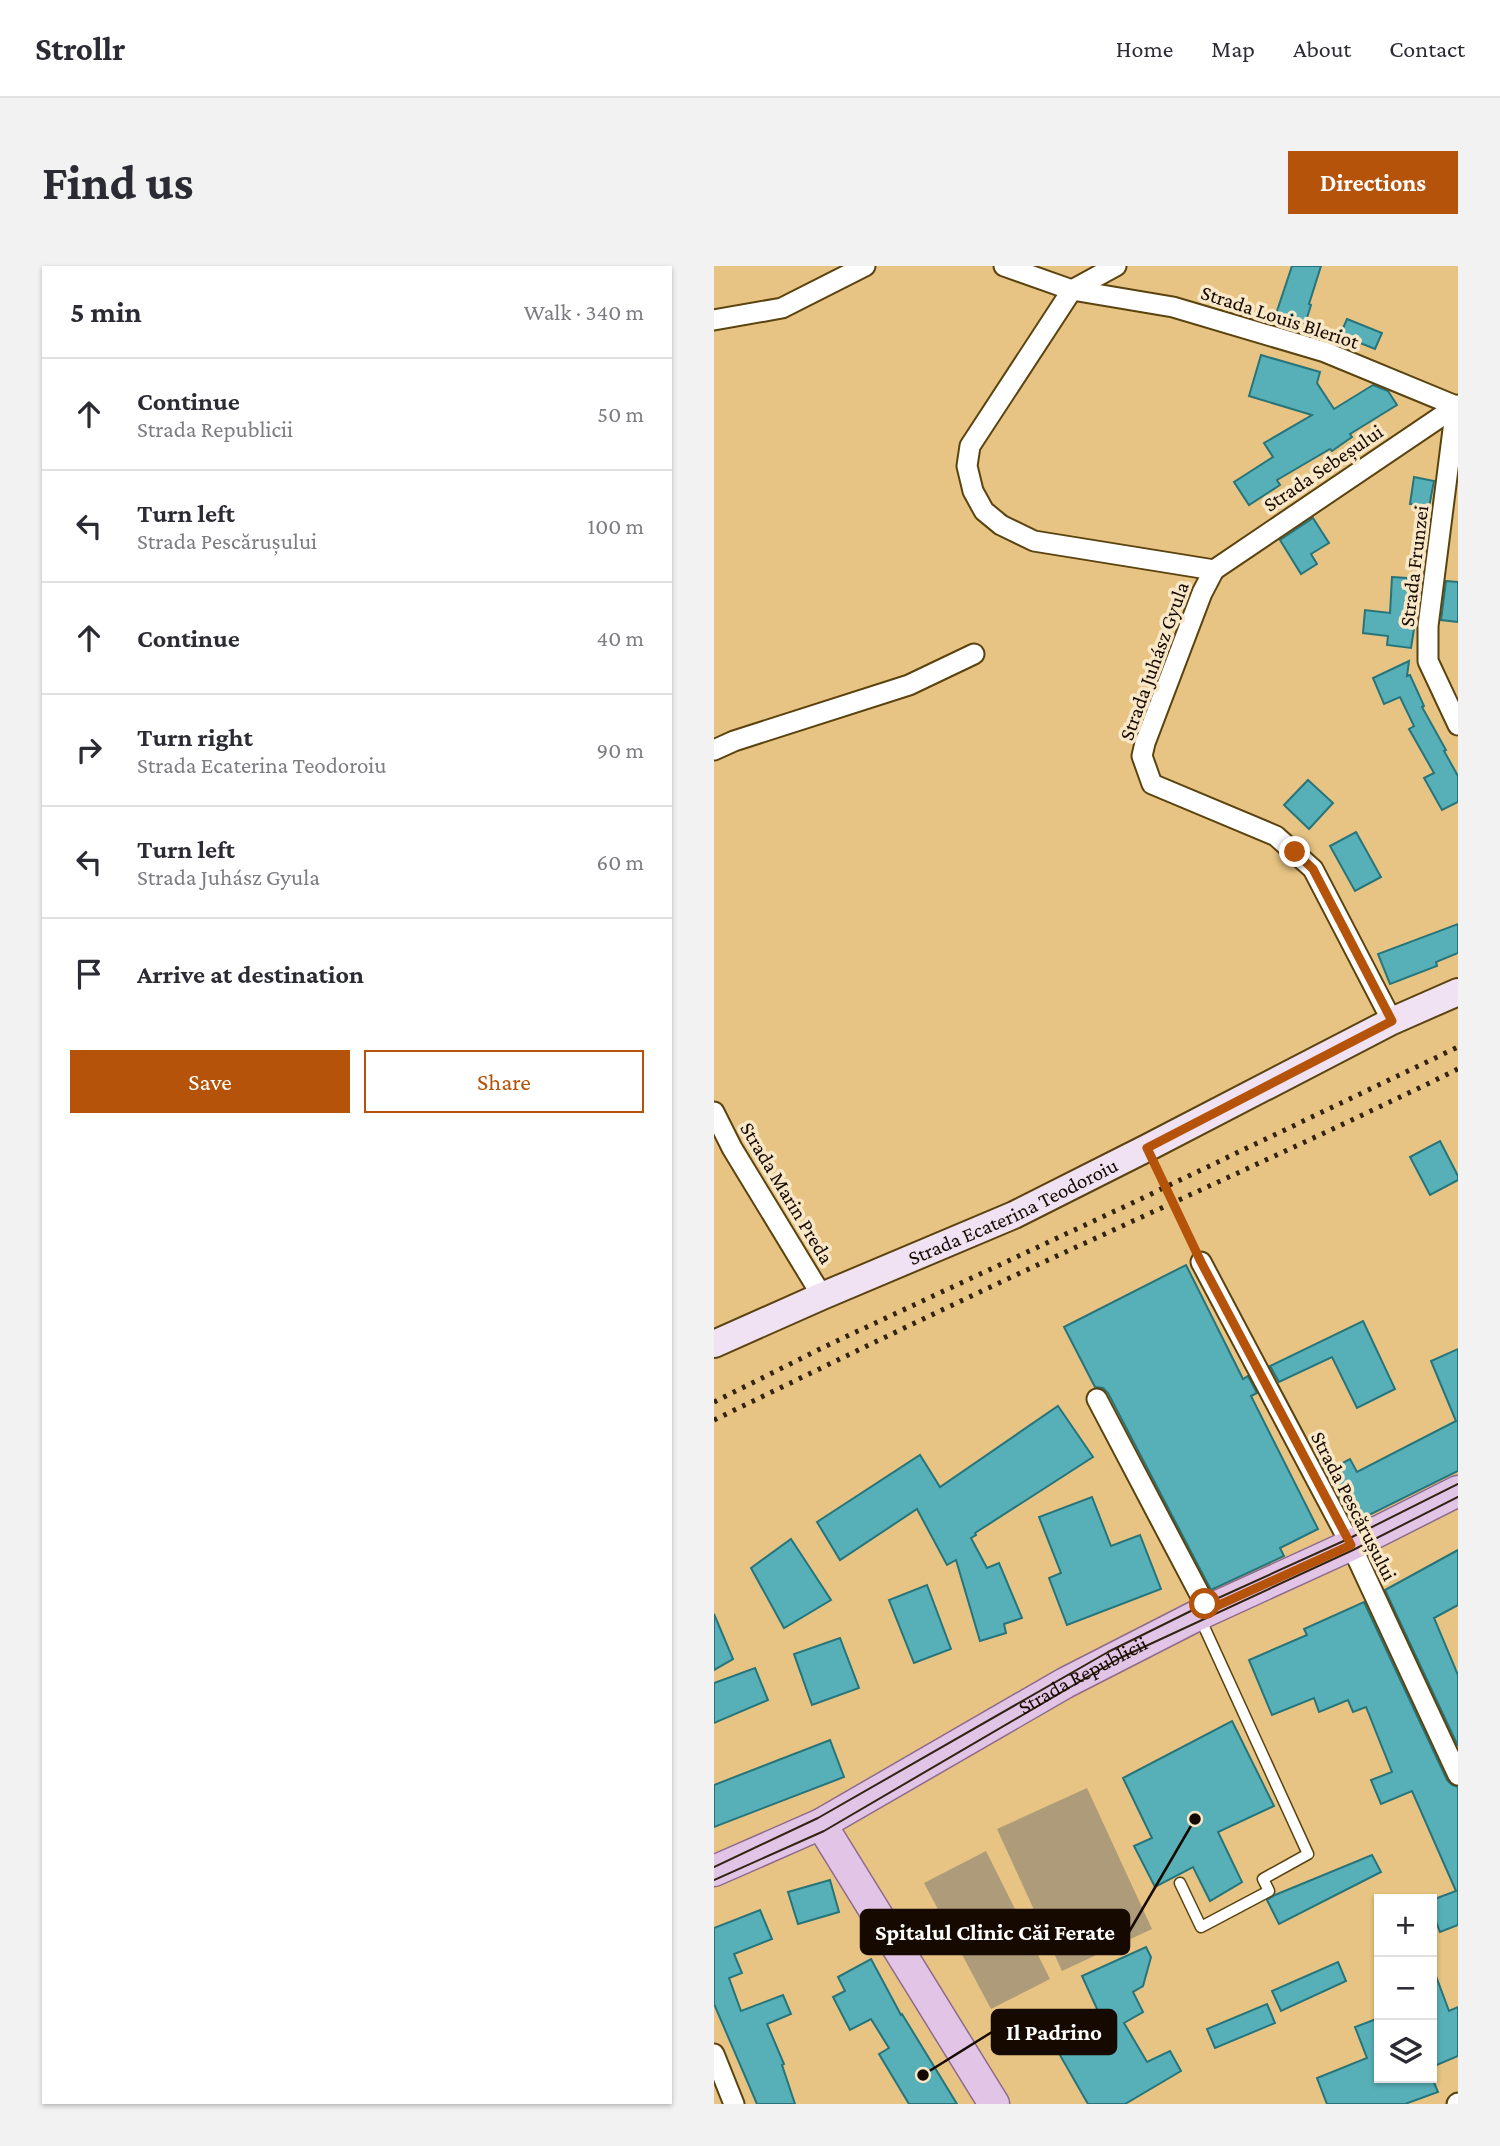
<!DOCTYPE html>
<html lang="en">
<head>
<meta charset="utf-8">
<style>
  :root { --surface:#fff; --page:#f2f2f3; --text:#2b2b33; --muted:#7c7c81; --line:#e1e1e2; --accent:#b45309 }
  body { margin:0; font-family:"Crimson Pro",serif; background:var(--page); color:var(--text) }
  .controls { position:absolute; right:21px; bottom:21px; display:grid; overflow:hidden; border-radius:0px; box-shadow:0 2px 5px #0004 }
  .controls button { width:63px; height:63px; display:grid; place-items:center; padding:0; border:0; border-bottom:2px solid var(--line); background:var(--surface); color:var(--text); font:35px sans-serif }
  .stop { position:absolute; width:21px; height:21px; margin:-16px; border:5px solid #b45309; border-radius:50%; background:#fff }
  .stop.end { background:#b45309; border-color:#fff; box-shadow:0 2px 7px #0008 }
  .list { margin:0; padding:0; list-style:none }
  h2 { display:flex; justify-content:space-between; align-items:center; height:91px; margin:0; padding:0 28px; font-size:30px }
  h2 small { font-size:23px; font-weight:400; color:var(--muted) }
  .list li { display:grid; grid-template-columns:46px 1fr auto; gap:21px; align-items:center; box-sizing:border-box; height:112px; padding:0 28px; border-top:2px solid var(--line) }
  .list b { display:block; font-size:26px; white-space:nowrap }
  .list p { margin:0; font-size:23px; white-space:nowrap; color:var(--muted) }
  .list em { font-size:23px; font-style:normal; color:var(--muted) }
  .actions { display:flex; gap:14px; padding:21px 28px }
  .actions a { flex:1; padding:16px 0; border:2px solid var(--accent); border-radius:0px; text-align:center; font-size:24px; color:var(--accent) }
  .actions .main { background:var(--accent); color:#fff }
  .icon { flex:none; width:38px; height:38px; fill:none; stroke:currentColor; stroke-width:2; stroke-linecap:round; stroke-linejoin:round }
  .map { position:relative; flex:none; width:744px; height:1838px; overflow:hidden; border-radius:0px }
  header { display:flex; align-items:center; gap:42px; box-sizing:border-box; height:98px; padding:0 35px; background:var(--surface); border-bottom:2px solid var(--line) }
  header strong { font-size:33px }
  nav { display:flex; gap:38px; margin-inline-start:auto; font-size:24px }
  .intro { display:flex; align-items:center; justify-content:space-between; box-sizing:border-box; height:168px; padding:0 42px }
  h1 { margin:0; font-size:49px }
  .button { padding:18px 32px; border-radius:0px; background:var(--accent); color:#fff; font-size:24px; font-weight:700 }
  main { display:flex; gap:42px; padding:0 42px }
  aside { flex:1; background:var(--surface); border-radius:0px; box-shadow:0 2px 5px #0004 }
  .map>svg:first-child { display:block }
</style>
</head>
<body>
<header>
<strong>Strollr</strong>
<nav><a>Home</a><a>Map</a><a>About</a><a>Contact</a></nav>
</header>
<div class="intro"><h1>Find us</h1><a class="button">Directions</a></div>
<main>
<aside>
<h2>5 min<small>Walk · 340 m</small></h2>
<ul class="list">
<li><svg class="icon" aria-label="ahead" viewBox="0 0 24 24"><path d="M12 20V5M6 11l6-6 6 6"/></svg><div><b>Continue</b><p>Strada Republicii</p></div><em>50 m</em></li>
<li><svg class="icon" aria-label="left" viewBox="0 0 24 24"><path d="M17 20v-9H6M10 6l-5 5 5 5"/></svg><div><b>Turn left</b><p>Strada Pescărușului</p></div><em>100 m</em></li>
<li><svg class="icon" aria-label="ahead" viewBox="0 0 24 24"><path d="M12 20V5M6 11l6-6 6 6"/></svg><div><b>Continue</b></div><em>40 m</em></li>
<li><svg class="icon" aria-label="right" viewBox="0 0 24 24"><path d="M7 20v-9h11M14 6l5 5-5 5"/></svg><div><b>Turn right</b><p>Strada Ecaterina Teodoroiu</p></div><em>90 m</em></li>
<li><svg class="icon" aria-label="left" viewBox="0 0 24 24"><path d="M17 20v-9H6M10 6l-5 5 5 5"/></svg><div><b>Turn left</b><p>Strada Juhász Gyula</p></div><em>60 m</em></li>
<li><svg class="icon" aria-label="arrive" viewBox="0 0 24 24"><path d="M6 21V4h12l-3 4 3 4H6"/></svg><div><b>Arrive at destination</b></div></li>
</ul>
<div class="actions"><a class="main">Save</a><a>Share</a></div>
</aside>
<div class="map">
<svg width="744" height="1838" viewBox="0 0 744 1838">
  <rect width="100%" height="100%" fill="#e7c483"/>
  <!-- green -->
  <g fill="#ae9b79">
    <path d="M373,1522L438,1663L348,1705L283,1563Z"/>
    <path d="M272,1585L336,1713L277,1743L210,1617Z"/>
  </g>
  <!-- building -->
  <g fill="#57b0b7" stroke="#27747a" stroke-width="2">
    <path d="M578,0H607L595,38L597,39L591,58L562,48Z"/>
    <path d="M633,53L668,67L661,83L626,69Z"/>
    <path d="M547,89L606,106L603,117L620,143L659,119L674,125L683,139L636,168L638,171L618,185L616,183L563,214L566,219L535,239L520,216L559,191L550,177L598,149L535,130Z"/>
    <path d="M700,211L720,215L715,241L696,238Z"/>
    <path d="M599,252L615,277L597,288L603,298L587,308L566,274Z"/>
    <path d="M678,311L708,313L697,382L673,379L674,370L649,367L651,344L676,347Z"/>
    <path d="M732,315L744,316V356L727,354Z"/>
    <path d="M695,395L693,410L696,409L710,440L708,441L732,484L730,485L744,510V536L728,544L710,512L720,507L695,463L700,460L686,431L670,438L659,412Z"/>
    <path d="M594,514L619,537L595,563L570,539Z"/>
    <path d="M642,566L667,611L641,625L616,580Z"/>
    <path d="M744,658V687L722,696L723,700L676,718L664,688Z"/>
    <path d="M726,875L744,910V914L716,929L696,891Z"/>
    <path d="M472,999L529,1113L534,1110L543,1127L537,1130L604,1263L566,1282L570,1290L497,1324L394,1127L389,1122L381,1121L350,1061Z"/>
    <path d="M649,1055L681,1123L643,1142L618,1091L565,1116L556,1100Z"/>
    <path d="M744,1083V1205L639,1257L613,1205L636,1193L643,1206L742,1155L717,1095Z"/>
    <path d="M344,1140L379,1191L261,1267L262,1269L257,1272L273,1302L285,1297L308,1352L290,1358L292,1367L266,1375L242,1294L233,1299L203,1243L126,1294L103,1256L206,1189L226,1221Z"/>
    <path d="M378,1231L397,1280L426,1269L447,1323L353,1359L335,1312L347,1307L325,1251Z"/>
    <path d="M77,1273L117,1334L70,1362L37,1302Z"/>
    <path d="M744,1284V1339L720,1352L744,1409V1480L671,1324Z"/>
    <path d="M213,1319L237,1383L200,1397L175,1334Z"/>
    <path d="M650,1336L733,1514L738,1519L744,1521V1659L726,1666L718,1645V1634L742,1625L698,1525L667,1538L657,1514L678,1506L652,1441L639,1446L634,1434L605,1446L600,1432L558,1449L535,1394L593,1369L590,1363Z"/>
    <path d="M0,1348L19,1393L0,1404Z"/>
    <path d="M126,1372L145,1422L98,1439L80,1388Z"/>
    <path d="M41,1402L54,1434L0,1457V1417Z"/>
    <path d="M518,1455L560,1540L504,1566L528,1616L496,1635L479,1601L441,1621L420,1580L438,1572L409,1512Z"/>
    <path d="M116,1474L130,1511L0,1561V1519Z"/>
    <path d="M658,1589L667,1606L565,1658L553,1634L561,1629Z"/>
    <path d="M116,1614L125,1646L84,1658L74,1626Z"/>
    <path d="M46,1644L58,1673L20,1688L28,1707L15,1712L27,1745L69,1729L77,1748L53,1758L70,1798L68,1799L81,1838H43L0,1738V1662Z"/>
    <path d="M432,1681L437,1691L429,1720L419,1726L429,1746L410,1757L433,1796L456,1785L467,1805L411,1838H374L335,1770L384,1745L368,1710Z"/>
    <path d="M157,1693L187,1749L188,1748L243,1838H195L165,1788L175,1782L157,1753L136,1764L119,1731L131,1725L124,1711Z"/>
    <path d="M624,1696L632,1715L567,1745L558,1725Z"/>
    <path d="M719,1702L735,1745L744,1741V1790L718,1801Z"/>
    <path d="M553,1738L561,1757L501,1782L493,1763Z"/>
    <path d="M665,1752V1812H718L724,1826L691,1838H613L603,1812L653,1792L641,1761Z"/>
  </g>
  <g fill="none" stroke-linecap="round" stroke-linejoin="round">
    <defs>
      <path id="service" d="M466,1617L487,1661L555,1625L549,1613L594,1588L486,1352"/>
      <g id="minor">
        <path d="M290,0L358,24L459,41L611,86L742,140L714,360V395L744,459"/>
        <path d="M402,0L358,24L256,180L253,200L259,225L270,245L287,259L320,275L500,304L488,327L431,477L428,490L438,518L562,570L599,603L678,755"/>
        <path d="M0,54L68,42L151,0"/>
        <path d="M500,304L744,139"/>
        <path d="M0,484L20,475L195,419L260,388"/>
        <path d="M0,846L18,882L108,1030"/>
        <path d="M487,996L637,1279L744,1509"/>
        <path d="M383,1133L494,1344"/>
        <path d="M0,1788L20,1838"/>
        <path d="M743,1838L744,1837"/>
      </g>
      <g id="secondary">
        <path id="s1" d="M0,1078L108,1030L300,949L433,882L678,755L744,726"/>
      </g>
      <g id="primary">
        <path d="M107,1558L280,1838"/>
        <path id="s2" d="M0,1605L107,1558L351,1417L484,1349L637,1279L744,1225"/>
      </g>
    </defs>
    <!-- service casing -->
    <use href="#service" stroke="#5b430f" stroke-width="13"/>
    <!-- minor casing -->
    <use href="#minor" stroke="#5b430f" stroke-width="23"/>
    <!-- secondary casing -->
    <use href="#secondary" stroke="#5b430f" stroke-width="30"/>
    <!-- primary casing -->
    <use href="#primary" stroke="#8e6b8a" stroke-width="33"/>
    <!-- service -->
    <use href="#service" stroke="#fff" stroke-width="10"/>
    <!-- minor -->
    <use href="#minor" stroke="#fff" stroke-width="19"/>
    <!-- secondary -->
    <use href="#secondary" stroke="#f0e2f2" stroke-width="26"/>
    <!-- primary -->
    <use href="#primary" stroke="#e2c5e6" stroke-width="30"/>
    <!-- tram -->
    <g stroke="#322312" stroke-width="2">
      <path d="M0,1601L104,1552L394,1386L491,1338L634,1273L744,1218"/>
      <path d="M0,1614L110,1565L406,1392L639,1284L744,1231"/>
    </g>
    <!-- rail -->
    <g stroke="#322312" stroke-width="5" stroke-dasharray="3.5 7" stroke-linecap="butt">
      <path d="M0,1136L112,1080L416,938L744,781"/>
      <path d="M0,1154C130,1091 261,1027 393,967C510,913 628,860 744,803"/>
    </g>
    <!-- path-bridge -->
    <path stroke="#947a4f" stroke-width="3.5" stroke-dasharray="7 3.5" stroke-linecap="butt" d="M433,882L487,996"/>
  </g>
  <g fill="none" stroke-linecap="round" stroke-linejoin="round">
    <!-- route -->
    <path stroke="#b45309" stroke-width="9" d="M491,1338L494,1344L637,1279L487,996L433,882L678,755L599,603L581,586"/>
  </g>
  <g text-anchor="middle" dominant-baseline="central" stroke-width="7" stroke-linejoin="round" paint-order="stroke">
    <!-- street labels -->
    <g font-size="21" fill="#160a00" stroke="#f9e8c8">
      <text transform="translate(566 51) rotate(18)">Strada Louis Bleriot</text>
      <text transform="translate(609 202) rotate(-34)">Strada Sebeșului</text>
      <text transform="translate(700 300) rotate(-83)">Strada Frunzei</text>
      <text transform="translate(440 395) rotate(-70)">Strada Juhász Gyula</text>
      <text transform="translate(73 927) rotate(59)">Strada Marin Preda</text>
      <text stroke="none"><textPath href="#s1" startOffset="327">Strada Ecaterina Teodoroiu</textPath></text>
      <text transform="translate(640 1240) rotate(63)">Strada Pescărușului</text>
      <text stroke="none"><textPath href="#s2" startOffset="418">Strada Republicii</textPath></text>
    </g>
  </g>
  <!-- callouts -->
  <path fill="none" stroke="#160a00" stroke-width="2.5" d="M481 1553L415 1666M209 1809L278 1766"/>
  <g fill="#160a00" stroke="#f9e8c8" stroke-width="2.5">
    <circle cx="481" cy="1553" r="7"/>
    <circle cx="209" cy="1809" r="7"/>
  </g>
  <g fill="#160a00" stroke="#160a00" stroke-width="2.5">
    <rect x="147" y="1644" width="268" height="44" rx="7"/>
    <rect x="278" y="1744" width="124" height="44" rx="7"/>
  </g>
  <g font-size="23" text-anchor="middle" font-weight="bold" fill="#fff">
    <text x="281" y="1674">Spitalul Clinic Căi Ferate</text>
    <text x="340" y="1774">Il Padrino</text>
  </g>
</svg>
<div class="controls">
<button>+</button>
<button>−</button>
<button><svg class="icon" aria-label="layers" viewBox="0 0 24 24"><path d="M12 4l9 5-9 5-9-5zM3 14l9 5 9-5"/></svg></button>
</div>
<div class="stop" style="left:491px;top:1338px"></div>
<div class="stop end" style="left:581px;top:586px"></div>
</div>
</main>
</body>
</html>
